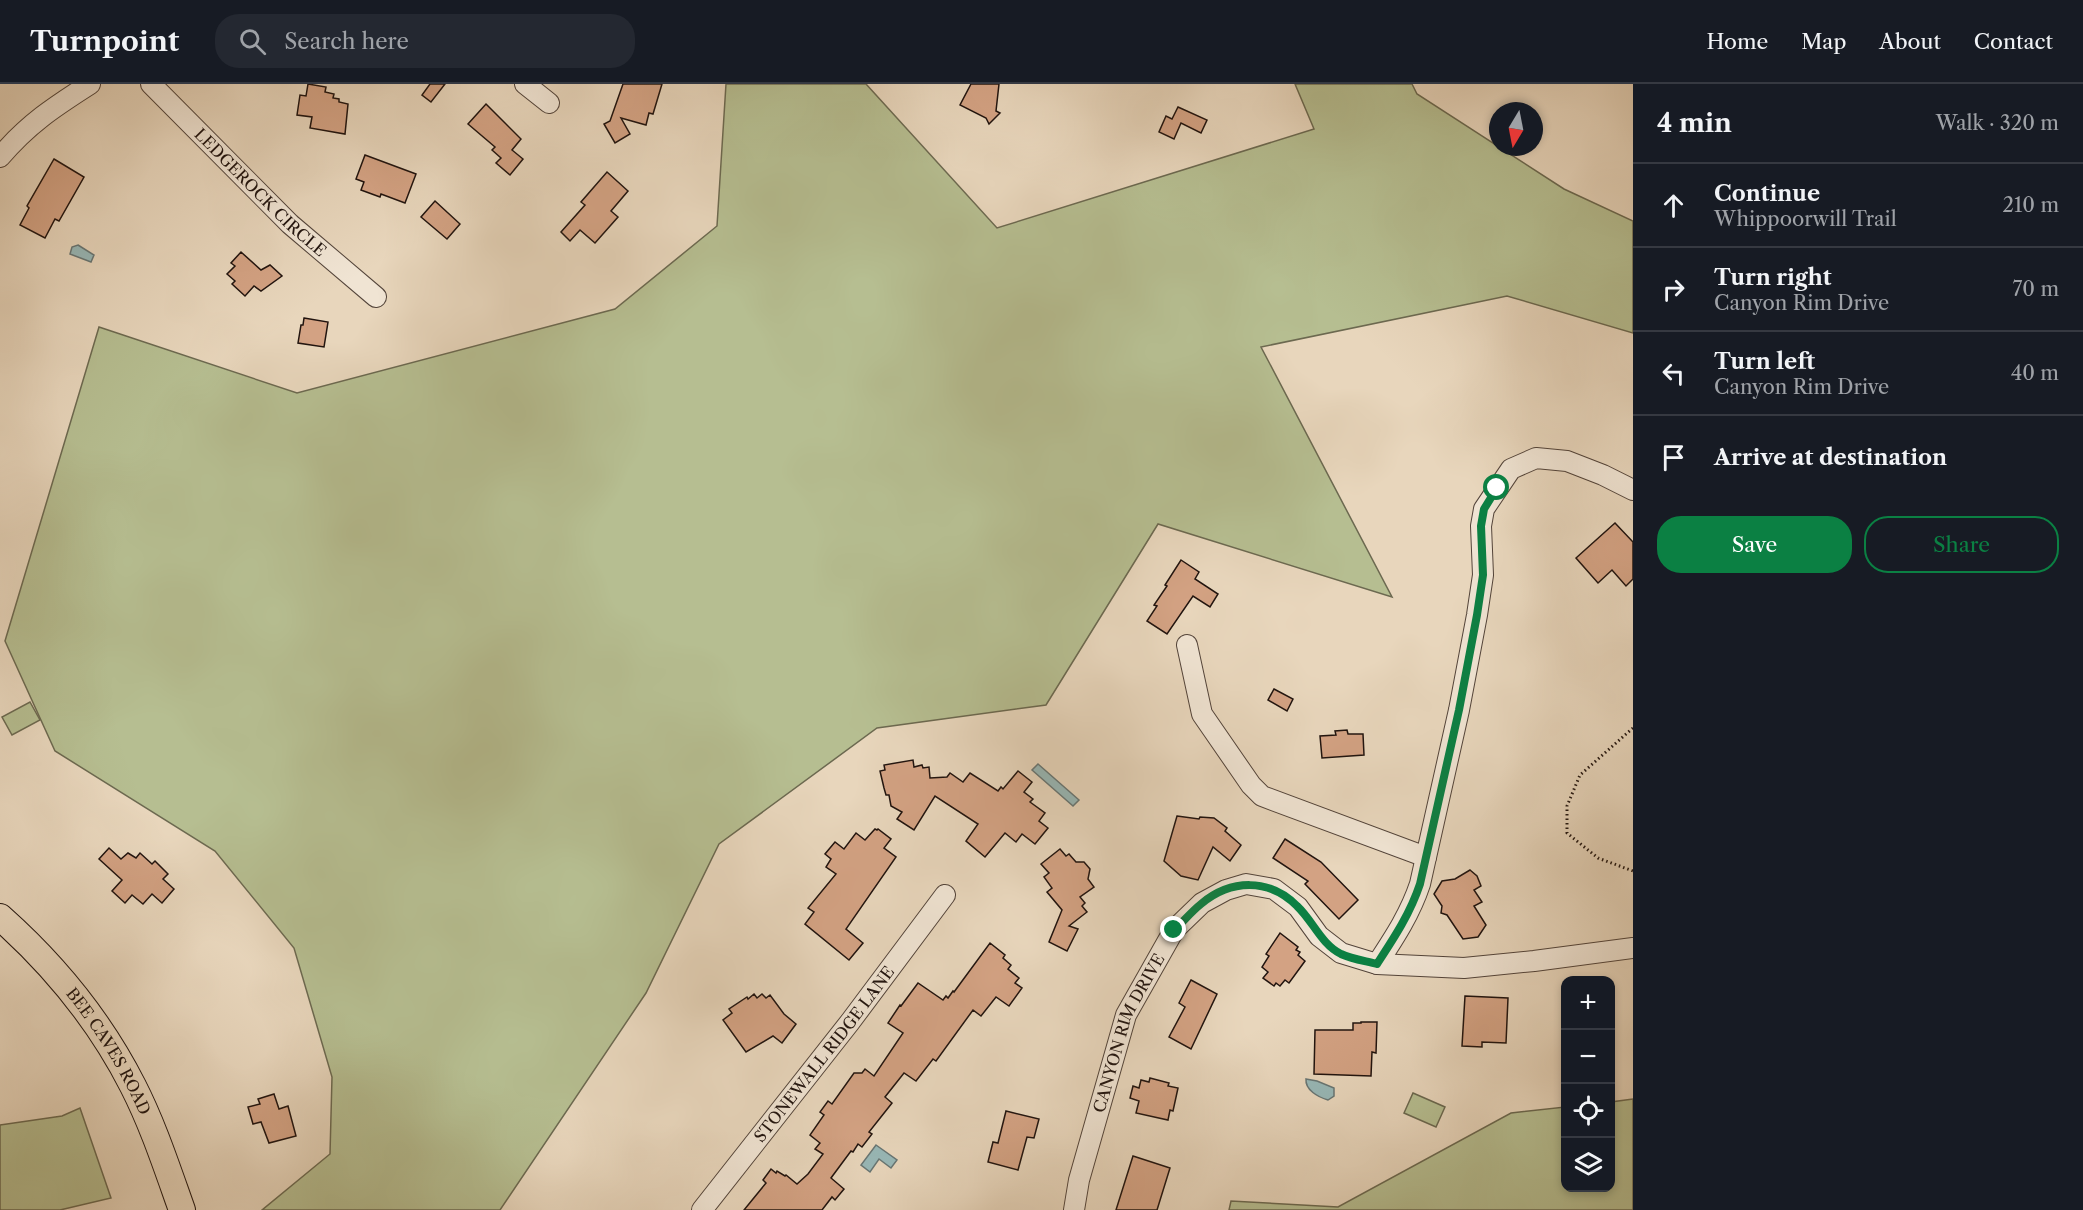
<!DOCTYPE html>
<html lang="en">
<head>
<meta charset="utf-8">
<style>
  :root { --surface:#171b24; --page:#242831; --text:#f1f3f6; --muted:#9ea1a6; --line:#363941; --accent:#0b8043 }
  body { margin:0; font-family:"Libre Caslon Text",serif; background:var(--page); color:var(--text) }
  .controls { position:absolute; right:18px; bottom:18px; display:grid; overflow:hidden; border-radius:12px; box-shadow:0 3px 9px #0003 }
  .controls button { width:54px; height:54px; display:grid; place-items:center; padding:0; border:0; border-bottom:2px solid var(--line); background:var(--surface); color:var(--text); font:30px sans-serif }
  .compass { position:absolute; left:1489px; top:18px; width:54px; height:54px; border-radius:50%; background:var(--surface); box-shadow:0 3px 9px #0003; rotate:190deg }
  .stop { position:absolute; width:18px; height:18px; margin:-14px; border:4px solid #0b8043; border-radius:50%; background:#fff }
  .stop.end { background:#0b8043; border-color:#fff; box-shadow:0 2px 6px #0008 }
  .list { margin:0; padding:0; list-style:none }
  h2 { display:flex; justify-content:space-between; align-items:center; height:78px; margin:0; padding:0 24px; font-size:26px }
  h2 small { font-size:20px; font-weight:400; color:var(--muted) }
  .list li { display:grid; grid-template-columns:39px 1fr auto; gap:18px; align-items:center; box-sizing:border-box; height:84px; padding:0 24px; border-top:2px solid var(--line) }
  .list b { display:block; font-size:22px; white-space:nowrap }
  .list p { margin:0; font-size:20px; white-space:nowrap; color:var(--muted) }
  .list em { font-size:20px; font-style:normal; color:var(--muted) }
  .actions { display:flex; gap:12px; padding:18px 24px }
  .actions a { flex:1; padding:14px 0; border:2px solid var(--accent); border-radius:24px; text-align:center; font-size:21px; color:var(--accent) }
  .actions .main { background:var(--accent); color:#fff }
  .icon { flex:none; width:33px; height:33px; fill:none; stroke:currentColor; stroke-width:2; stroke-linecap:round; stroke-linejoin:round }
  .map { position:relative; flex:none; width:1633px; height:1126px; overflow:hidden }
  header { display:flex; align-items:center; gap:36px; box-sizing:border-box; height:84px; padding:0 30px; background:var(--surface); border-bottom:2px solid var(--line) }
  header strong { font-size:28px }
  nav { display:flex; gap:33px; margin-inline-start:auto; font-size:21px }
  .search { width:420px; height:54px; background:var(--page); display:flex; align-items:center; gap:15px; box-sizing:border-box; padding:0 21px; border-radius:24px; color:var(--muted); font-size:22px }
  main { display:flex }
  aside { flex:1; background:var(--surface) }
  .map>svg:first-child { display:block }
</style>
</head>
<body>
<header>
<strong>Turnpoint</strong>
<div class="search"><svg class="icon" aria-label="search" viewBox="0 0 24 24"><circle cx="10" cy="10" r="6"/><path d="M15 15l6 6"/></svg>Search here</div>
<nav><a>Home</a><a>Map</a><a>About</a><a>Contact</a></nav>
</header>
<main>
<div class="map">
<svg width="1633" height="1126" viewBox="0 0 1633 1126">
  <rect width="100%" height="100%" fill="#e8d6bc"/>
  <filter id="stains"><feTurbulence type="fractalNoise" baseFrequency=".00333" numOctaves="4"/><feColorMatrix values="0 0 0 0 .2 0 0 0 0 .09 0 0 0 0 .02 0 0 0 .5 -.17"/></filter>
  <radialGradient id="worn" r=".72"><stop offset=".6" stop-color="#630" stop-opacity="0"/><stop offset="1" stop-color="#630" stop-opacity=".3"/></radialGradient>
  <!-- green -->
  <g fill="#b6be91" stroke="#6c6950" stroke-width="1.5">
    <path d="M726,0H866L997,144L1314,45L1295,0H1412L1417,10L1564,105L1633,137V249L1507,212L1261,263L1392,513L1158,440L1046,621L877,644L719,760L646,909L500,1126H262L330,1070L332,993L294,864L215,767L55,667L5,557L99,243L297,309L615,225L717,142Z"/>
    <path d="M30,618L40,636L12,651L2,633Z"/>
    <path d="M1413,1009L1445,1023L1436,1043L1404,1029Z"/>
    <path d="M1633,1015V1126H1229L1231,1117L1338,1123L1511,1029L1565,1023L1566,1104H1610L1611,1018Z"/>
    <path d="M80,1024L111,1114L60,1126H0V1041L62,1032Z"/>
  </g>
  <!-- water -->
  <g fill="#98b8b7" stroke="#687674" stroke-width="1.5">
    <path d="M78,161L94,171L91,178L70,170L72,163Z"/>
    <path d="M1038,680L1079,716L1073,722L1032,686Z"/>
    <path d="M1306,995L1317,997L1334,1004V1012L1328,1016C1318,1013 1305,1006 1306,995Z"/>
    <path d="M876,1061L897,1076L891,1084L879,1075L870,1088L861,1081Z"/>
  </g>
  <!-- building -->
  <g fill="#d3a283" stroke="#21140f" stroke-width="1.5">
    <path d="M308,0L326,3L325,8L334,10L333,14L339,15V18L348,20L345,50L310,44L312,33L297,31L300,11L306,12Z"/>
    <path d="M430,0H445L431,18L422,11Z"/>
    <path d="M623,0H662L653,30L649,29L646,41L621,34L630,50L615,59L604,40L610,37Z"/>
    <path d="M971,0H999L996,27L1000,29L989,40L986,34L960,21Z"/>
    <path d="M486,20L521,55L512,66L523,75L510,91L496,79L501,74L492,66L495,63L468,40Z"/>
    <path d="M1178,23L1207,36L1201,49L1181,39L1174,55L1159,48L1166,32L1172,35Z"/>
    <path d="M365,71L416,90L405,119L381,110L380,113L361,106L364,98L356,95Z"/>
    <path d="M54,75L84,93L59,137L55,135L45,154L20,141L29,124L27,122Z"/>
    <path d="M607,88L628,107L611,127L618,133L595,159L580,146L570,157L561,148L585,121L581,118Z"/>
    <path d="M435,117L460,140L447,155L421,133Z"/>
    <path d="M241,168L261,186L270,181L282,192L261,207L254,202L245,212L232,200L235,197L227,190L235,182L231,179Z"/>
    <path d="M304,234L328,238L324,263L298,259L301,241H303Z"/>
    <path d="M1615,439L1633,458V495L1626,502L1612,486L1598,499L1576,474Z"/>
    <path d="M1181,476L1199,488L1195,495L1218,510L1210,523L1193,512L1167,550L1147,537L1157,522L1154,521L1167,502L1165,501Z"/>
    <path d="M1274,605L1293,615L1287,627L1268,616Z"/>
    <path d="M1347,646L1348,650H1363L1364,671L1322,674L1320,652L1336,651L1335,647Z"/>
    <path d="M913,676L914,683L922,681L923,684L929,683L930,694L947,693L950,689L963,698L970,689L998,707L1001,703L1003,705L1018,687L1032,698L1024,708L1033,715L1030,718L1045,729L1039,737L1048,744L1035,760L1022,750L1016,758L1005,749L985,773L966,757L978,740L935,712L914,746L897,735L902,728L891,722L889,711H886L884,704L880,687L885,686L884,681Z"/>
    <path d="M1177,732L1199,735L1200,733L1214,734L1227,744L1225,747L1241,761L1230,777L1213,763L1198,796L1181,792L1164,777Z"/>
    <path d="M875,745L877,746L878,745L891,755L884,764L896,773L846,845L863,859L849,876L805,840L814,828L808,824L836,790L826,783L831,775L825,770L835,758L844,765L856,749L865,756Z"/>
    <path d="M1285,755L1321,778L1358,816L1339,835L1305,800L1308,797L1273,774Z"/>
    <path d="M109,764L121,775L128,769L136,774L140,769L152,780L155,777L168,790L163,795L174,805L162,819L152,810L143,820L132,811L125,819L112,807L122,796L99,775Z"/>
    <path d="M1060,765L1066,772L1069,770L1076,778H1084L1090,785L1088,795L1094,803L1080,813L1085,819L1082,822L1087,828L1069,842L1078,845L1067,867L1049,858L1062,826L1047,808L1052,804L1044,793L1049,789L1041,780Z"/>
    <path d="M1470,786L1477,792L1481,802L1474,806L1482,818L1474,822L1486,841L1478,853L1463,855L1447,831L1441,829L1442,822L1434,810L1442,797L1455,795Z"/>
    <path d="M1280,849L1298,863L1296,866L1300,868L1298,871L1305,877L1289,899L1285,896L1280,902L1276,899L1274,902L1263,894L1268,888L1262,883L1269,872L1266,870Z"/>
    <path d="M990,859L1005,871L1003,874L1011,881L1008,885L1019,894L1015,899L1022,904L1009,922L996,913L981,932L973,926L936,977L933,975L916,997L904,989L885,1013L892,1019L869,1048L872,1050L862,1063L858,1060L853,1068L851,1067L831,1094L844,1105L835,1116L832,1113L822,1126H744L766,1099L763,1096L771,1085L776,1089L777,1087L785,1092L786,1091L797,1100L808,1090L823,1070L815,1065L820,1059L810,1051L824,1031L820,1028L828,1017L832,1020L854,989H862L865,985L874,992L903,949L888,939L900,921L901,922L918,899L943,916L946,912L948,914L953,907L954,908Z"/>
    <path d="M1191,896L1217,910L1191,965L1169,953L1185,923L1179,919Z"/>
    <path d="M754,910L757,914L762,910L766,914L770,911L784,930L796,940L782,959L773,952L746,968L723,936L732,929L729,925L747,913L748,915Z"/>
    <path d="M1465,912L1508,914L1506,959L1482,958V963L1462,962Z"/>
    <path d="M1361,938H1377L1376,969L1372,968L1371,992L1314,990L1315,946H1353V939H1361Z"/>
    <path d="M1150,994L1169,999L1168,1002L1178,1004L1173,1027L1170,1026L1168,1036L1136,1029L1139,1017L1130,1014L1133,1002L1139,1004L1141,996L1149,998Z"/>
    <path d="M274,1010L279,1025L288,1022L296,1052L269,1059L261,1038L253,1040L248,1023L260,1020L258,1015Z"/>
    <path d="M1006,1027L1039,1035L1034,1054L1027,1053L1018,1086L988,1078L993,1058L998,1059Z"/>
    <path d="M1133,1072L1170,1084L1157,1126H1116Z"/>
  </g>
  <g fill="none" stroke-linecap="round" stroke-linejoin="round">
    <defs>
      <g id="minor">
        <path id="s1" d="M151,0L290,140L376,213"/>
        <path d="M525,0L549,19"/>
        <path d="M0,73C28,40 54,23 90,0"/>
        <path d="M1187,561L1202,630L1251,701L1262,712L1426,773"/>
        <path d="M1377,880C1394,854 1410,830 1420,800L1459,626L1477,531L1483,491L1481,442L1484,425L1511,385L1536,374L1567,377L1603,391L1633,406"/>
        <path id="s2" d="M702,1126L850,938L945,811"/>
        <path id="s3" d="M1074,1126L1079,1096L1126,931L1174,846L1202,819L1226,806L1246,800L1274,805L1298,823L1319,852L1341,869L1377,880L1464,884L1534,877L1633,864"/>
      </g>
      <g id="major">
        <path id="s4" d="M0,833C54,881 100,937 133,1002C153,1041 167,1084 182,1126"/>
      </g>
    </defs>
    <!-- minor casing -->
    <use href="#minor" stroke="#53443a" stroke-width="22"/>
    <!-- major casing -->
    <use href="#major" stroke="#21140f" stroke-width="28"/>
    <!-- path -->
    <path stroke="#21140f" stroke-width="3" stroke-dasharray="1.5 3" stroke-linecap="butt" d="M1633,644L1580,691L1567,722V749L1598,774L1633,787"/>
    <!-- minor -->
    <use href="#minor" stroke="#f0e4d3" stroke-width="20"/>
    <!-- major -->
    <use href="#major" stroke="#e8d6bc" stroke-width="26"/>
  </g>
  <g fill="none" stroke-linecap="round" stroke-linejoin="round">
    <!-- route -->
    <path stroke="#0b8043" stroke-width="8" d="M1174,846C1183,838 1191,828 1201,820C1231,795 1269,794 1297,822C1313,837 1321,860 1341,870C1352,875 1366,877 1377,880C1394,854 1410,830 1420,800L1459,626L1477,531L1483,491L1481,442L1484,425L1497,404"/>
  </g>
  <g text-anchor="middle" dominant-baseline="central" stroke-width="4.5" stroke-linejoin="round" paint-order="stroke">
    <!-- street labels -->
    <g font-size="16" fill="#21140f" stroke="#f0e4d3">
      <text stroke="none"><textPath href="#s1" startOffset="154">LEDGEROCK CIRCLE</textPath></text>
      <text stroke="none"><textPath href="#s3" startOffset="186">CANYON RIM DRIVE</textPath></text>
      <text stroke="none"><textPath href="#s4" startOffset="174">BEE CAVES ROAD</textPath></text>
      <text stroke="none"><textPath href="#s2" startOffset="198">STONEWALL RIDGE LANE</textPath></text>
    </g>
  </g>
  <rect width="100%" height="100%" filter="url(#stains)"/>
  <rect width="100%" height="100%" fill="url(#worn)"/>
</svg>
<div class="controls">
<button>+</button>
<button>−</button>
<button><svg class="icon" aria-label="locate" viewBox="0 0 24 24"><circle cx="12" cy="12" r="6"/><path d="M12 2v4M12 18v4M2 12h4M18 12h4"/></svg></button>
<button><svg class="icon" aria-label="layers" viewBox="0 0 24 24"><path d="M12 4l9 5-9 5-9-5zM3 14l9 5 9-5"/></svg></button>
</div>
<svg class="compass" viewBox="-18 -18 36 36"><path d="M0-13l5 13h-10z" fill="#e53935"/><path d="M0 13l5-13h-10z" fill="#9ea1a6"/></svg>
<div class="stop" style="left:1497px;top:404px"></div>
<div class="stop end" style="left:1174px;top:846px"></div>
</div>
<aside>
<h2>4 min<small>Walk · 320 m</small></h2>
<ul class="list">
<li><svg class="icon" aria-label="ahead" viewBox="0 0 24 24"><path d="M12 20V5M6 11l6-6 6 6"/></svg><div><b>Continue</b><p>Whippoorwill Trail</p></div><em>210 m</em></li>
<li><svg class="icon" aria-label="right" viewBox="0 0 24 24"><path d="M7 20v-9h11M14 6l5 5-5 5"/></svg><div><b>Turn right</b><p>Canyon Rim Drive</p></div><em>70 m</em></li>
<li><svg class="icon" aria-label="left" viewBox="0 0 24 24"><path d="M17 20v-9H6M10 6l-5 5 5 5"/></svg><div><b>Turn left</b><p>Canyon Rim Drive</p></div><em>40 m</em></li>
<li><svg class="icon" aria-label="arrive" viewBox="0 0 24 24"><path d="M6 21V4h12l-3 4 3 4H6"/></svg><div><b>Arrive at destination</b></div></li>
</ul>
<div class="actions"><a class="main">Save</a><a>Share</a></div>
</aside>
</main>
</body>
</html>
